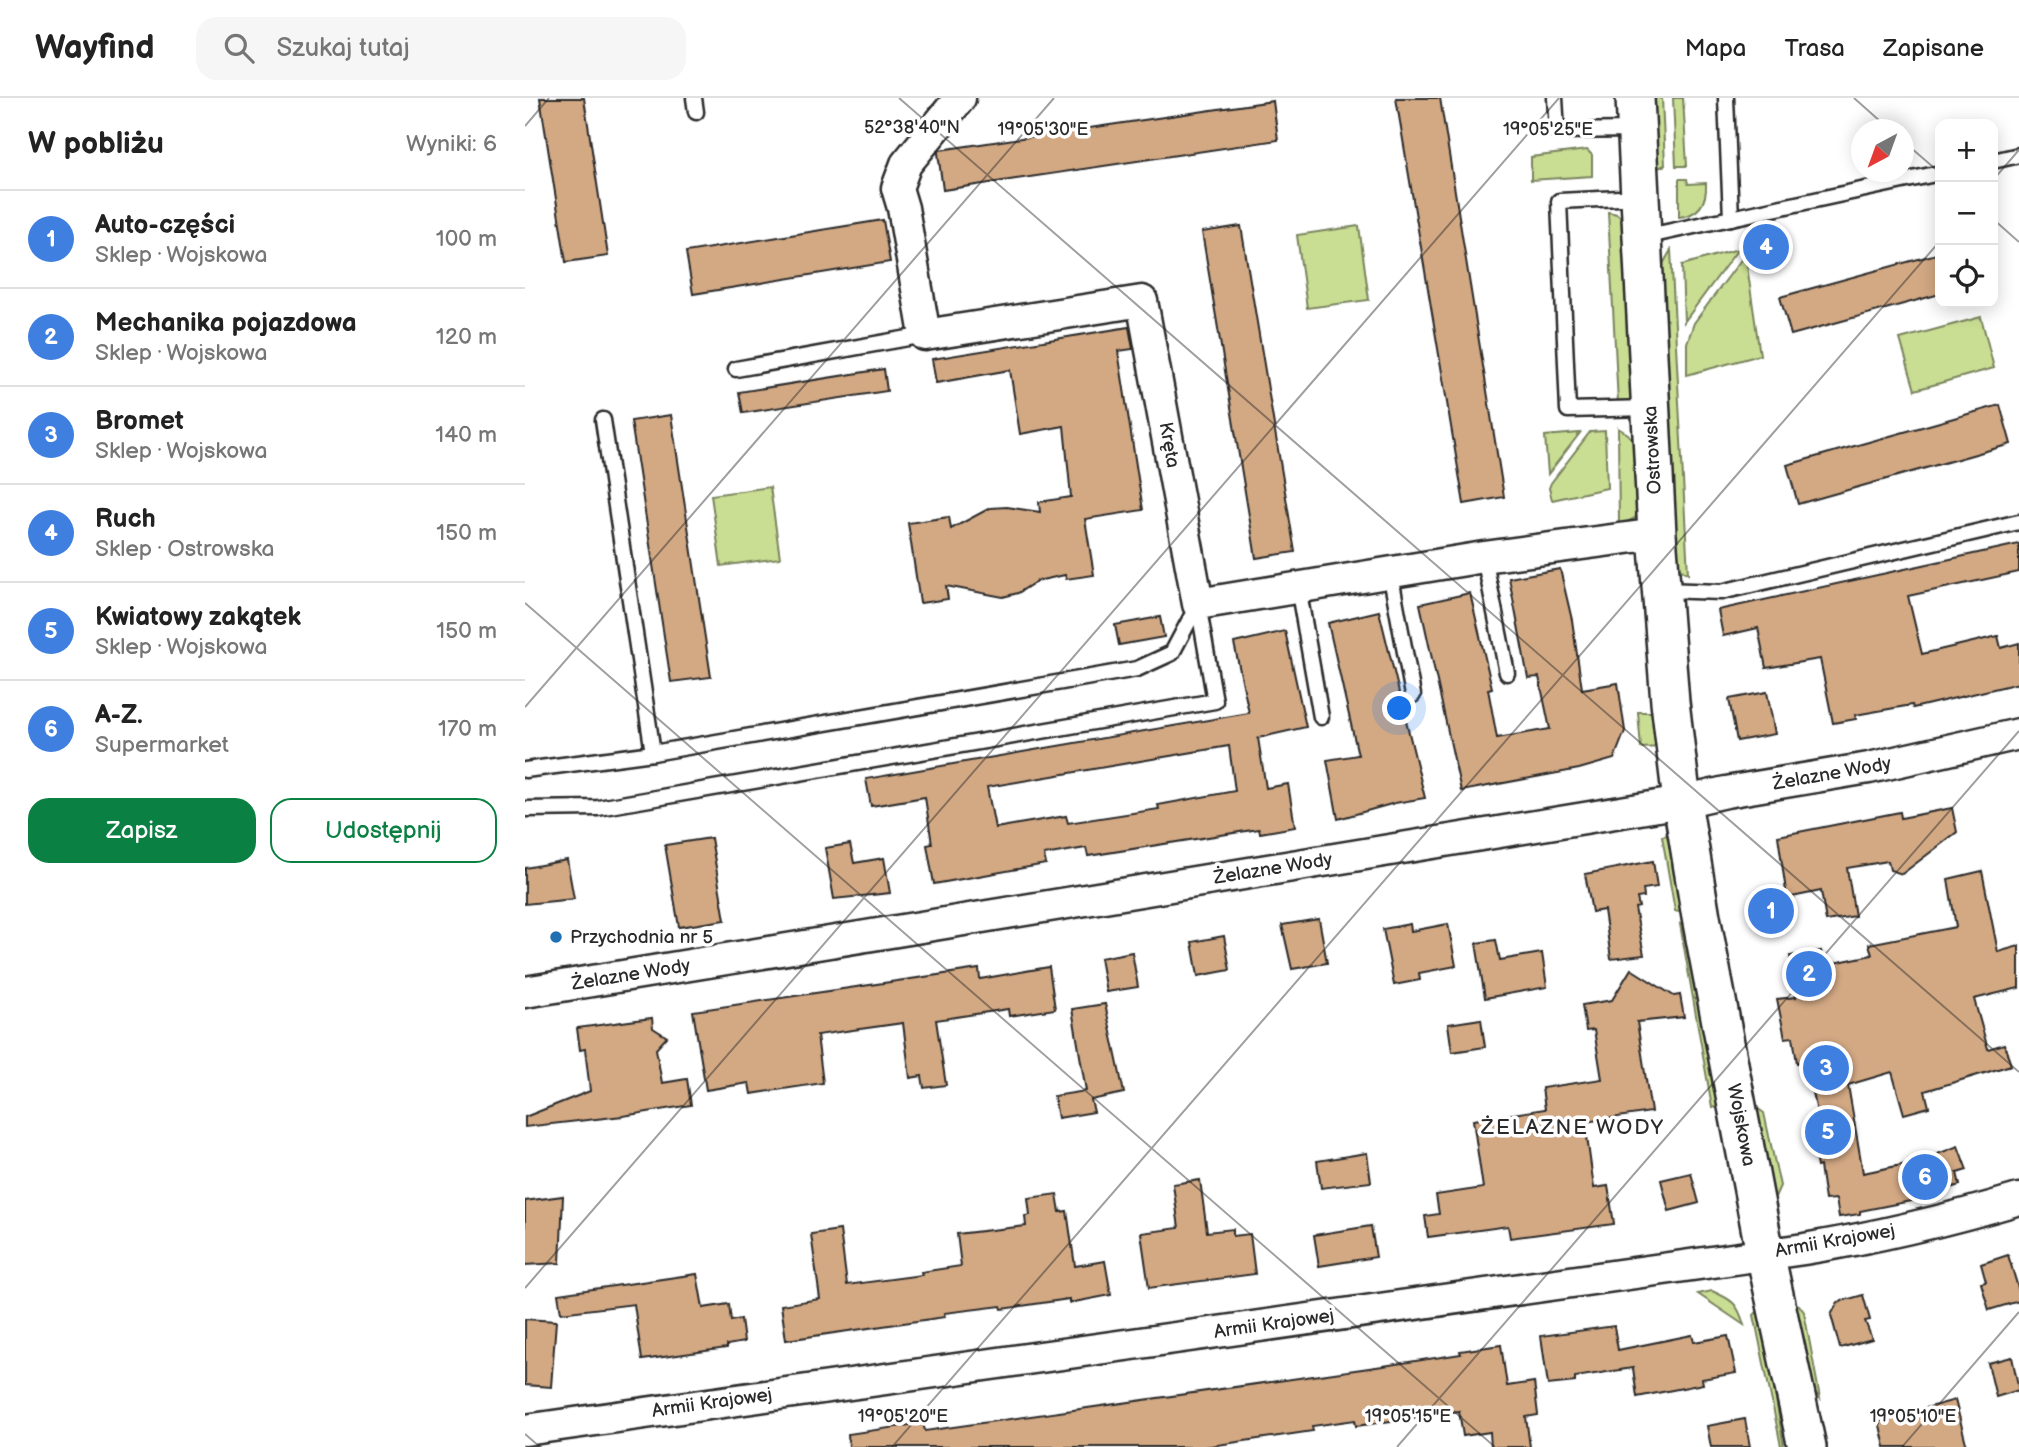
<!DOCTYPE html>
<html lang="pl">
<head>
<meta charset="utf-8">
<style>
  :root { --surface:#fff; --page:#f6f6f6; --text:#222; --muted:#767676; --line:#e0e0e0; --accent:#0b8043 }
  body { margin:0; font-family:"Balsamiq Sans",sans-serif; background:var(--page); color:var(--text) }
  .controls { position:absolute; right:21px; top:21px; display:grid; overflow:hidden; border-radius:14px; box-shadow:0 4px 18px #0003 }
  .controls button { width:63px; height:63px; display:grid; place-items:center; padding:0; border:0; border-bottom:2px solid var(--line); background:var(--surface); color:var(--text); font:35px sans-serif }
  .compass { position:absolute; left:1326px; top:21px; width:63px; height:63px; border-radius:50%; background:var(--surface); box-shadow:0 4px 18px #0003; rotate:221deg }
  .you { position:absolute; left:875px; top:611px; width:24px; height:24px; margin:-18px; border:5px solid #fff; border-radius:50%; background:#1a73e8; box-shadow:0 0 0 10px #1a73e833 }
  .badge { display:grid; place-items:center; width:46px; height:46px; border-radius:50%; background:var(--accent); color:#fff; font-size:23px; font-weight:700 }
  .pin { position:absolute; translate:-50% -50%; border:4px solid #fff; box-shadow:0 2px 7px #0006 }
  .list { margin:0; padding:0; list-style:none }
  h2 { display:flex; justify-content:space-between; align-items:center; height:91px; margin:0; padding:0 28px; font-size:30px }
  h2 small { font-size:23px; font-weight:400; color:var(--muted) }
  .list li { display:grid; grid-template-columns:46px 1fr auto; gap:21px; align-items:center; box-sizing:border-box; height:98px; padding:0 28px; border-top:2px solid var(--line) }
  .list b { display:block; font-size:26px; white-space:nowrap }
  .list p { margin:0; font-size:23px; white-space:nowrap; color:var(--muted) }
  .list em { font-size:23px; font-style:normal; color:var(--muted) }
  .actions { display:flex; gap:14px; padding:21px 28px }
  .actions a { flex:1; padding:16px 0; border:2px solid var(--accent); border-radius:21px; text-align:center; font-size:24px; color:var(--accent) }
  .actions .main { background:var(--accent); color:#fff }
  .icon { flex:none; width:38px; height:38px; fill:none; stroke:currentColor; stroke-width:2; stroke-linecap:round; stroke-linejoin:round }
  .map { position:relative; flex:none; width:1494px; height:1349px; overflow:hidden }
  header { display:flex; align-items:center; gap:42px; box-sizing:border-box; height:98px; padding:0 35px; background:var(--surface); border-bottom:2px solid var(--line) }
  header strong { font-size:33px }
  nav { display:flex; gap:38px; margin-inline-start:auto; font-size:24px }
  .search { width:490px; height:63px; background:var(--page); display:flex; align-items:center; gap:18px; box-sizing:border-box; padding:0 24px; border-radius:21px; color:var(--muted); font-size:26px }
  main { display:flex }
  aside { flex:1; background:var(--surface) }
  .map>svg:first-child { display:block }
</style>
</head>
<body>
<header>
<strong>Wayfind</strong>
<div class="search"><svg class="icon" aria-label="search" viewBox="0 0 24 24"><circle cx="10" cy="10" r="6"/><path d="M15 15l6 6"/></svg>Szukaj tutaj</div>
<nav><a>Mapa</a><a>Trasa</a><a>Zapisane</a></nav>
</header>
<main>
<aside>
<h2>W pobliżu<small>Wyniki: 6</small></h2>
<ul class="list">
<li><span class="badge" style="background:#3f7fe0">1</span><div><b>Auto-części</b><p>Sklep · Wojskowa</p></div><em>100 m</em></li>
<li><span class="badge" style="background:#3f7fe0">2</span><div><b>Mechanika pojazdowa</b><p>Sklep · Wojskowa</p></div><em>120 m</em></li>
<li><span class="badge" style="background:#3f7fe0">3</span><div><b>Bromet</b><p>Sklep · Wojskowa</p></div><em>140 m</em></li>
<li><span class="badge" style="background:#3f7fe0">4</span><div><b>Ruch</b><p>Sklep · Ostrowska</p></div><em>150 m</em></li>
<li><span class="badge" style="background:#3f7fe0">5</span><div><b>Kwiatowy zakątek</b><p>Sklep · Wojskowa</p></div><em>150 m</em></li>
<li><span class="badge" style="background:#3f7fe0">6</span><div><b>A-Z.</b><p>Supermarket</p></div><em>170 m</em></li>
</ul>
<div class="actions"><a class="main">Zapisz</a><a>Udostępnij</a></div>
</aside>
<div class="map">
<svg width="1494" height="1349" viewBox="0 0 1494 1349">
  <rect width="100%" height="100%" fill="#fff"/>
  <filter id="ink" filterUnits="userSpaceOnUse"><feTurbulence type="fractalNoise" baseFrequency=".0143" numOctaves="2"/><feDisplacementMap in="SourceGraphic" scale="14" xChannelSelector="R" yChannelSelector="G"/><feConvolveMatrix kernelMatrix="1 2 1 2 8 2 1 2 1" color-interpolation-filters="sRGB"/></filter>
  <g filter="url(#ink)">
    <!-- green -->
    <g fill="#c9de93" stroke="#7a845f" stroke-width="2">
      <path d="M1124,0H1137L1140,67L1131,71Z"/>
      <path d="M1148,0H1158L1162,68H1151Z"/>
      <path d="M1062,52L1067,57V78L1006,82V59Z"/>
      <path d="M1154,81H1162L1163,86L1181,85C1182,104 1174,117 1154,119Z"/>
      <path d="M1083,114L1092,116L1099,123L1108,305H1093Z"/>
      <path d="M834,128L844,202L782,210L772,137Z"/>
      <path d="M1213,151L1159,224L1157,167Z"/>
      <path d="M1146,152L1163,476L1150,468L1134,173Z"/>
      <path d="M1218,159L1221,161L1235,257L1162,277V245L1169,225Z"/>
      <path d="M1456,219L1469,270L1390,292L1375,241Z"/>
      <path d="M1093,330L1103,336L1110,346L1115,409L1110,420L1094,428Z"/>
      <path d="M1080,333L1082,390L1027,402L1024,390L1026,385L1065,334Z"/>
      <path d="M1055,335L1023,376L1020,338Z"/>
      <path d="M245,389L255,460L196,468L186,397Z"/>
      <path d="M1113,614H1130L1136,649L1116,650Z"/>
      <path d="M1142,737L1145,738L1159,810L1153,814L1150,813L1137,738Z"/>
      <path d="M1155,826L1161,829L1195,1010L1187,1009Z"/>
      <path d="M1228,1007L1239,1015L1255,1088L1250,1099L1247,1098Z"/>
      <path d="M1187,1193C1208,1202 1213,1206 1219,1227L1173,1196Z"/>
      <path d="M1269,1206L1274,1207L1279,1214L1295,1300L1289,1293L1268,1208Z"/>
      <path d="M1233,1213H1236L1259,1349L1256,1348L1229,1217Z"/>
    </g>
    <!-- building -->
    <g fill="#d3a984" stroke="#2b2b2b" stroke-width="2" fill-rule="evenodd">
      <path d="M15,0H59L83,158L41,164Z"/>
      <path d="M871,0H915L979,399L939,406Z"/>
      <path d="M748,3L753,42L418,92L413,55L415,52Z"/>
      <path d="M358,122L365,164L168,196L161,154Z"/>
      <path d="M716,128L770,454L731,460L677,134Z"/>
      <path d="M1415,155V196L1266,237L1255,199Z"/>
      <path d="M604,229L608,251L593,253L618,412L560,421L569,477L541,481L540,477L512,483L493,495L478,499L421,488L423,501L395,505L383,425L424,419L426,431L465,410L482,409L515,414L514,404L546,399L539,328L495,336L485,272L411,285L407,261Z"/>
      <path d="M359,271L362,293L218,315L214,294Z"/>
      <path d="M1475,307L1486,346L1273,406L1262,367Z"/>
      <path d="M146,317L186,579L146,584L106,323Z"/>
      <path d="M1494,446V474L1383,498L1397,556L1473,538L1476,550L1494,545V585L1388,610L1387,607L1330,617L1331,621L1308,625L1295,561L1241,570L1233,530L1198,538L1193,512Z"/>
      <path d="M1035,471L1047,522L1057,591L1093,585L1100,633L1089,661L1054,671L936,693L895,506L945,495L967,590L963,591L972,640L1025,631L1014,579L1003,580L984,480Z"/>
      <path d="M854,513L900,700L870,705L813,721L802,662L833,657L803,525Z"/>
      <path d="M635,519L639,539L594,547L590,527Z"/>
      <path d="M760,533L781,629L733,640L741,690L763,686L770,729L735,735L734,731L563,758L561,750L519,757L521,766L409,786L402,747L407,746L400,699L346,708L341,681L724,615L709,545ZM704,648L710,693L633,707L634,711L543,725L541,718L470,730L462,689Z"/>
      <path d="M1242,594L1250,636L1212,643L1204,601Z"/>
      <path d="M1427,710L1432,734L1377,776L1365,772L1363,763L1322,770L1330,818L1301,823L1296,793L1262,800L1253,738L1375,714L1376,720Z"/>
      <path d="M186,740L200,822L154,829L140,747Z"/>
      <path d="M325,746L329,765L359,760L365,795L309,801L300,750Z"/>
      <path d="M42,762L49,801L0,806V770Z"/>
      <path d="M1128,763L1132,789L1118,791L1119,799L1112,800L1114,809L1110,810L1119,857L1086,861L1079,812L1067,814L1060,776Z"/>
      <path d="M1457,773L1473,854L1494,848V890L1449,901L1463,951L1479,946L1486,967L1400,993L1404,1009L1379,1016L1367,974L1323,987L1338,1075L1386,1065L1384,1062L1404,1056L1405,1059L1433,1048L1442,1072L1432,1075L1435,1087L1415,1093L1417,1098L1397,1104L1396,1101L1335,1113V1116L1314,1119L1311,1101L1300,1102L1295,1068L1292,1069L1284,1027L1294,1025L1282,963L1272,965L1268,939L1260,940L1252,901L1271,899L1265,858L1296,853L1299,867L1347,857L1344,846L1431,829L1423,781Z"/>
      <path d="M794,821L802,865L767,871L757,827Z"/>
      <path d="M885,826L886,833L923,826L931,868L894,875L895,882L869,887L858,831Z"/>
      <path d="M699,838L705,872L673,878L667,844Z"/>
      <path d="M971,842L975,862L1017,855L1022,889L960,900L951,845Z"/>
      <path d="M607,854L613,889L581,894L575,860Z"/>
      <path d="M524,869L530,911L484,918L483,911L411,922L421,987L399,990L397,978L385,980L378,925L292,937L298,985L226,996L224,985L181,992L168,913L454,871L455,881Z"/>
      <path d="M1106,871L1149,898L1155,897L1159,919L1112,924L1126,1014L1060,1024L1069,1090L1083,1088L1089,1126L985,1140L983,1128L903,1139L900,1118L914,1116L911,1097L958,1090L948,1022L1020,1011L1017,990L1077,981L1069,932L1061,933L1057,907L1087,902Z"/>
      <path d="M580,906L599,995L566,1002L569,1014L533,1020L529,998L561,993L547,911Z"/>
      <path d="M127,920L128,930L142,939L131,951L137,985L162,981L166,1007L98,1018L0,1029V1019L65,993L60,951L55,952L52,930Z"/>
      <path d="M956,921L960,949L927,954L923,926Z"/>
      <path d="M842,1055L846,1084L796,1090L792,1063Z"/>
      <path d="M1166,1075L1174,1105L1144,1113L1136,1082Z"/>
      <path d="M675,1082L682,1134L708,1131V1138L725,1136L730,1176L624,1190L616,1135L654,1130L648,1086Z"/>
      <path d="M532,1096L535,1114L542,1113L550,1168L580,1163L586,1197L544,1205V1201L477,1211L476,1208L419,1215L420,1219L261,1242L256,1207L295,1201L286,1136L315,1132L322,1187L397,1177L396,1174L436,1168L432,1136L501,1128L500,1118L505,1117L503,1100Z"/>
      <path d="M38,1098L35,1165L0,1167V1103Z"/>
      <path d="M846,1128L851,1159L794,1168L789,1137Z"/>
      <path d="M1483,1157L1494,1193V1203L1464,1212L1456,1185L1461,1184L1456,1166Z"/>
      <path d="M172,1176L178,1210L204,1206L206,1223L216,1221L219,1244L202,1247V1250L117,1262L109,1206L36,1215L33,1196Z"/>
      <path d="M1338,1197L1345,1222L1340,1223L1347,1241L1315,1250L1306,1217L1313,1204Z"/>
      <path d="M0,1221L31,1223L26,1289L0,1287Z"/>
      <path d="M1089,1228L1093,1252L1167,1237L1169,1244L1203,1238L1211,1275L1177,1281L1178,1286L1112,1299L1108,1270L1050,1279V1284L1023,1287L1016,1238Z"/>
      <path d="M976,1247L982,1288L1009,1284L1013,1317L1001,1319L1005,1349H966L965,1334L938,1338L934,1313L831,1328L830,1322L787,1328L788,1333L679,1349H324L323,1336L398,1325L400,1333L858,1268L936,1256L935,1253Z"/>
      <path d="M1487,1259L1494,1292L1471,1299L1463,1265Z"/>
      <path d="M1430,1302L1442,1349H1360L1354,1323Z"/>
      <path d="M1220,1321L1225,1349H1186L1182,1328Z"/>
    </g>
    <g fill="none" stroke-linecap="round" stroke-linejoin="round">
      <defs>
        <g id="service">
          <path d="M169,0L171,14"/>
          <path d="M1030,0L1032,33L1112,32"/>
          <path d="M1468,63L1494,57"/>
          <path d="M1115,99L1034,103L1043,312L1124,310"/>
          <path d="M1206,120L1415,75"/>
          <path d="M1119,139L1206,120L1201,0"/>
          <path d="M211,271L400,237"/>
          <path d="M78,322L128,655"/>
          <path d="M959,459L982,575"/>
          <path d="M865,474L888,597"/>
          <path d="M773,489L796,619"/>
          <path d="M1138,492L1196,494L1494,424"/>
          <path d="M0,672L128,655L612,571L647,555L673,506"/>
          <path d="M0,711L73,710L690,603L673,506"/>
        </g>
        <g id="minor">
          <path d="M435,0L381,66L372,90L378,110L400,237L617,203L673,506L959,459L1132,436"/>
          <path d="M0,894L1157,704L1201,694L1344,670L1494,636"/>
          <path d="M0,1332L1279,1151C1352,1139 1423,1122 1494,1101"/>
        </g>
        <path id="tertiary" d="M1110,0L1132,436L1145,604L1157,704L1176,819L1240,1155L1282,1349"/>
      </defs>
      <!-- service casing -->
      <use href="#service" stroke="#2b2b2b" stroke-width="19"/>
      <!-- minor casing -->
      <use href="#minor" stroke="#2b2b2b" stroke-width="35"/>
      <!-- tertiary casing -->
      <use href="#tertiary" stroke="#2b2b2b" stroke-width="42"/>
      <!-- service -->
      <use href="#service" stroke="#fff" stroke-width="14"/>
      <!-- minor -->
      <use href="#minor" stroke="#fff" stroke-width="30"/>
      <!-- tertiary -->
      <use href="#tertiary" stroke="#fff" stroke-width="37"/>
    </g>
  </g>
  <!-- ticks -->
  <path fill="none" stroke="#2b2b2b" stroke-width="2" stroke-opacity="0.45" d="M374,0L1494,974M1329,0L1365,32M0,28L24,0M1378,43L1415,75M1468,82L1494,52M1468,121L1494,144M0,505L970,1349M0,609L529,0M0,1190L1034,0M0,1336L15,1349M367,1349L1415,143M872,1349L1494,633M1377,1349L1494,1214"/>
  <!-- markers -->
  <circle fill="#1f6fb2" stroke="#fff" stroke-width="2.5" cx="31" cy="839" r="7"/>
  <g text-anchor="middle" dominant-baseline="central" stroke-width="7" stroke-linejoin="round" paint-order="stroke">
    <!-- street labels -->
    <g font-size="19" fill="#2b2b2b" stroke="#fff">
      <text transform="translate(644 347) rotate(80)">Kręta</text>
      <text transform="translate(1128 352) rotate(-93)">Ostrowska</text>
      <text transform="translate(1307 676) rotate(-10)">Żelazne Wody</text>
      <text transform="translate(748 771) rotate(-9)">Żelazne Wody</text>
      <text transform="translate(106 877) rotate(-9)">Żelazne Wody</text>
      <text transform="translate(1216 1027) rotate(79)">Wojskowa</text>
      <text transform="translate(1310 1143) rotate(-10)">Armii Krajowej</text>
      <text transform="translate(749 1226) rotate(-8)">Armii Krajowej</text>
      <text transform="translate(187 1305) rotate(-8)">Armii Krajowej</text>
    </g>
    <!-- poi labels -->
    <g font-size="19" fill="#2b2b2b" stroke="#fff" text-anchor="start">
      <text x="45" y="839">Przychodnia nr 5</text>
    </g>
    <!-- neighbourhood labels -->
    <g font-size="21" letter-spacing="2" fill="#2b2b2b" stroke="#fff">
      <text x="1048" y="1029">ŻELAZNE WODY</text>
    </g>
  </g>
  <g font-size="18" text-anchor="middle" fill="#2b2b2b" stroke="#fff" stroke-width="7" stroke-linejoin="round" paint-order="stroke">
    <text x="387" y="35">52°38'40"N</text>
    <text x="518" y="37">19°05'30"E</text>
    <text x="1023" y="37">19°05'25"E</text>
    <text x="378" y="1324">19°05'20"E</text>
    <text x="883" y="1324">19°05'15"E</text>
    <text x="1388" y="1324">19°05'10"E</text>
  </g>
</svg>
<div class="controls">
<button>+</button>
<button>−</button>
<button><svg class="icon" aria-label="locate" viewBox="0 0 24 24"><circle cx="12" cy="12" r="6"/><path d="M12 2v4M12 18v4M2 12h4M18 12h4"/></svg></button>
</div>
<svg class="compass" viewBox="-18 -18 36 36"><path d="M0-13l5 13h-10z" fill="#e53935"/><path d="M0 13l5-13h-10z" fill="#767676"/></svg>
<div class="you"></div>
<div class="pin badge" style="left:1246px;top:813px;background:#3f7fe0">1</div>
<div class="pin badge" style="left:1284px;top:876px;background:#3f7fe0">2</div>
<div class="pin badge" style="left:1301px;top:970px;background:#3f7fe0">3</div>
<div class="pin badge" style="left:1241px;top:149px;background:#3f7fe0">4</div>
<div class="pin badge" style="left:1303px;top:1034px;background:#3f7fe0">5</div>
<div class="pin badge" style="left:1400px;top:1079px;background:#3f7fe0">6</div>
</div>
</main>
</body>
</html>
